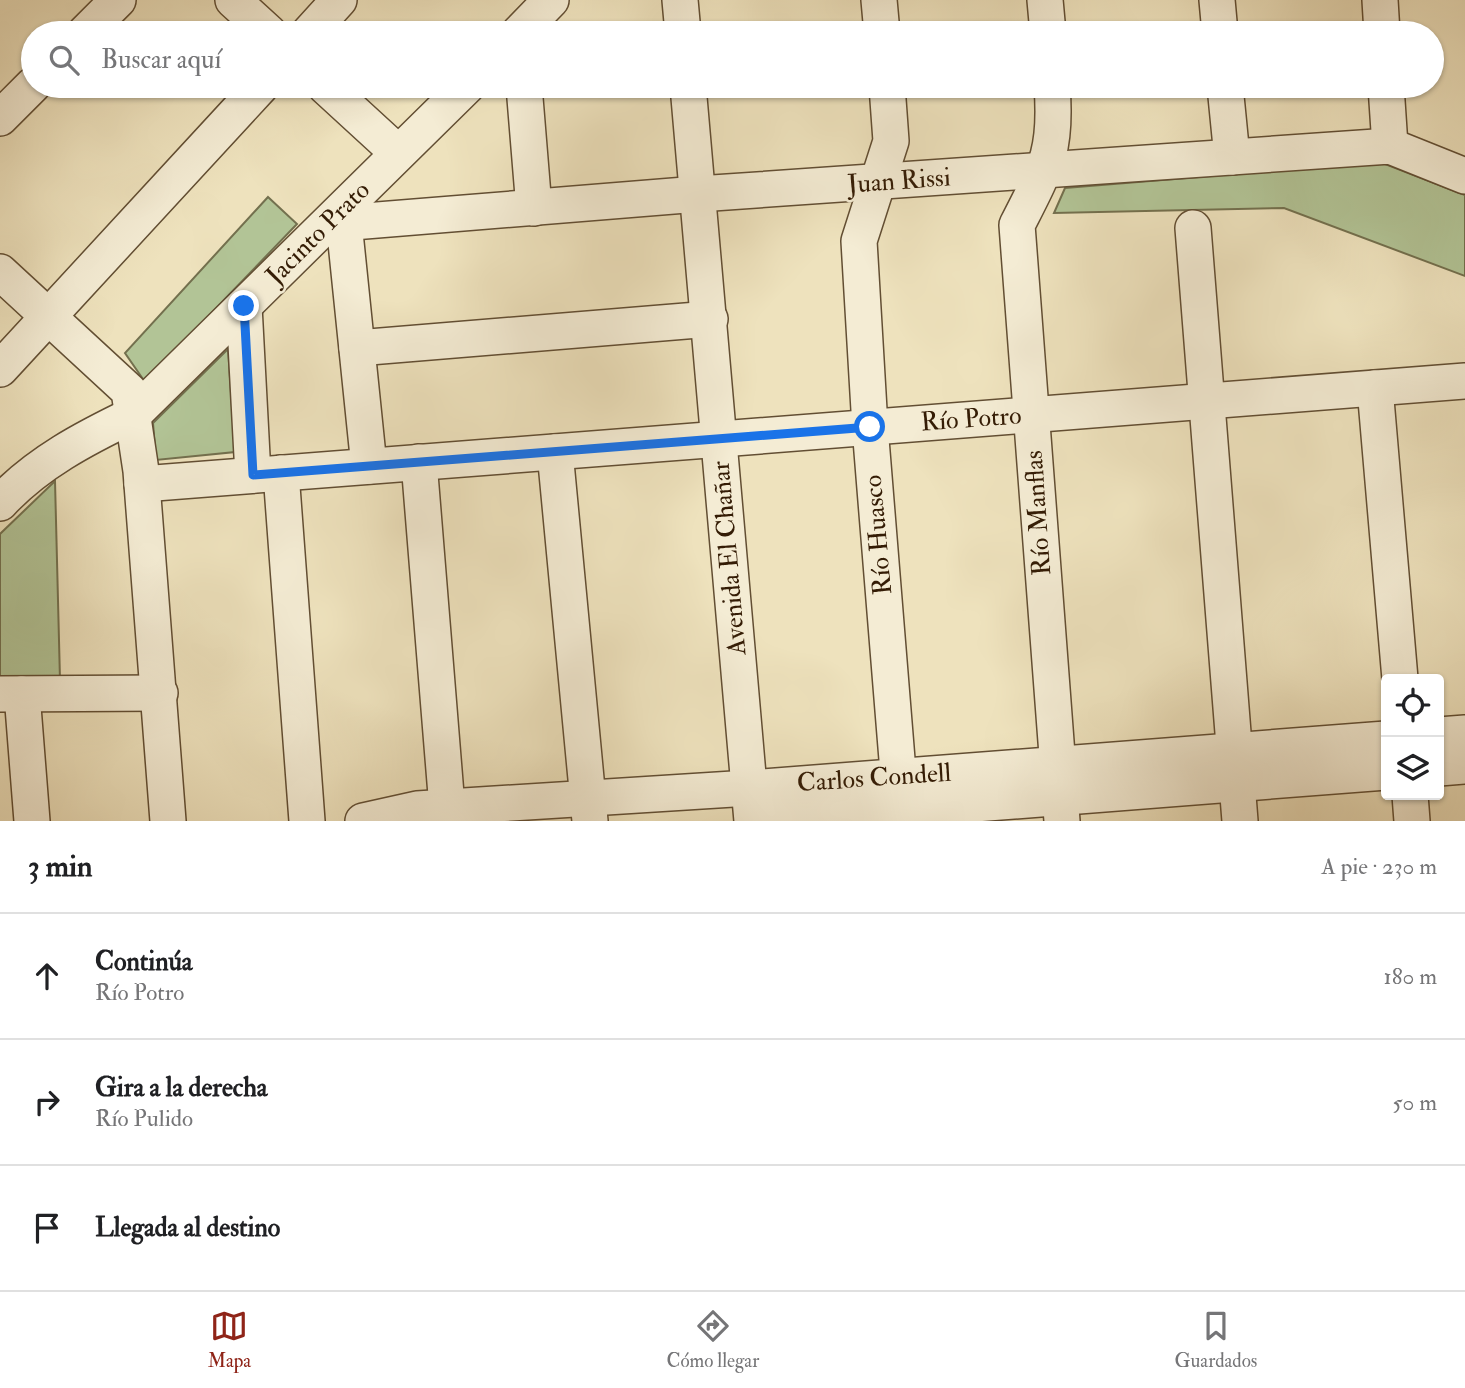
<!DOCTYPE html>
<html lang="es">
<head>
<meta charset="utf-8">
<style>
  :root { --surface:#fff; --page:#f6f6f6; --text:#202124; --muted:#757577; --line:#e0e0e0; --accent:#8f2418 }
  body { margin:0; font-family:"IM FELL Double Pica",serif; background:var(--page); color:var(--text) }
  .controls { position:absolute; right:21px; bottom:21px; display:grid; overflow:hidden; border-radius:7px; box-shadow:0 2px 5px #0004 }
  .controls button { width:63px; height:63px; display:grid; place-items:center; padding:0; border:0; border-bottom:2px solid var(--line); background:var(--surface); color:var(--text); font:35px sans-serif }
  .stop { position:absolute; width:21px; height:21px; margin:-16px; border:5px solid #1a73e8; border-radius:50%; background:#fff }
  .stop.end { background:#1a73e8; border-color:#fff; box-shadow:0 2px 7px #0008 }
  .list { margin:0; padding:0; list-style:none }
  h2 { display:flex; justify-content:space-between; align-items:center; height:91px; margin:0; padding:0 28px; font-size:30px }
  h2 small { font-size:23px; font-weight:400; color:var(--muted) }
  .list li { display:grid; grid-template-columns:46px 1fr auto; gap:21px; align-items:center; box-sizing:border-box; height:126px; padding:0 28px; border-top:2px solid var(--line) }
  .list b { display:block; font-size:26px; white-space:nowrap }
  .list p { margin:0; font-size:23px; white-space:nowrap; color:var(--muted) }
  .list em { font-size:23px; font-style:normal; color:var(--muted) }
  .icon { flex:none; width:38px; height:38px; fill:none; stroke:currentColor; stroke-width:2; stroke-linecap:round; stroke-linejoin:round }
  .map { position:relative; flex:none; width:1465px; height:821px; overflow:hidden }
  .search { position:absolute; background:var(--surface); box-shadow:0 2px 5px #0004; left:21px; right:21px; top:21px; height:77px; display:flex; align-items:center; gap:18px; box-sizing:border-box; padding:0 24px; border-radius:38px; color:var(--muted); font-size:26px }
  .sheet { height:469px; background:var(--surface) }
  nav { display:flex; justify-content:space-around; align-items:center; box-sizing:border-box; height:98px; border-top:2px solid var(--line); background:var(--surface); font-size:19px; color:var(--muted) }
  nav a { display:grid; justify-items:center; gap:4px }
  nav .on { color:var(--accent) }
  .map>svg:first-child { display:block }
</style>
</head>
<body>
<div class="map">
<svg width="1465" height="821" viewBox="0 0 1465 821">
  <rect width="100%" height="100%" fill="#eee2bd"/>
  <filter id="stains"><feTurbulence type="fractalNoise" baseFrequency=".00286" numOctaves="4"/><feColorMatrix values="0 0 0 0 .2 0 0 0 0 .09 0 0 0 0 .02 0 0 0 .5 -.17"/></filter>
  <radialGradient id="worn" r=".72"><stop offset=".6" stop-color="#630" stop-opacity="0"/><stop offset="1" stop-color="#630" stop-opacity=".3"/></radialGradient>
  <!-- green -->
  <g fill="#b2c496" stroke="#73704e" stroke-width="2">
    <path d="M1380,162L1465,195V276L1284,208L1054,213L1065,188Z"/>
    <path d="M268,197L297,224L145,382L125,353Z"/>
    <path d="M228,349L235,452L156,460L153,423Z"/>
    <path d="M55,481L60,680L0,682V534Z"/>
  </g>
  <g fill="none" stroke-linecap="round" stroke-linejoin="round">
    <defs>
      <g id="minor">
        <path d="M233,0L269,33"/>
        <path d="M680,0L683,33"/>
        <path d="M879,0L882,33"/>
        <path d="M1045,0L1048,33"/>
        <path d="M1217,0L1220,33"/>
        <path d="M1380,0L1382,33"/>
        <path d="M85,33L118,0"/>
        <path d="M309,33L339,0"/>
        <path d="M519,33L551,0"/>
        <path d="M325,86L398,153"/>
        <path d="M524,86L534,208"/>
        <path d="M688,86L752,821"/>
        <path d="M887,86L891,141L859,241L870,427L902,821"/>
        <path d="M1052,86C1057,151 1046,168 1017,225L1062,821"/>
        <path d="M1225,86L1232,157"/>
        <path d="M1386,86L1390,146"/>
        <path d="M0,118L33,85"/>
        <path d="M344,223L369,466"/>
        <path d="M328,224L698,194L1390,146L1465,176"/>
        <path d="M1193,228L1240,821"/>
        <path d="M0,272L129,391L141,471L168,821"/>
        <path d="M244,306L253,475"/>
        <path d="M357,348L710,319"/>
        <path d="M0,369L261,86"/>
        <path d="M1375,388L1400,679"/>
        <path d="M555,452L590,821"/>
        <path d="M419,462L447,807"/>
        <path d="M281,473L307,821"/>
        <path d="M142,484L1465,381"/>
        <path d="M0,503C37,463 85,438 133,415L467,86"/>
        <path d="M0,694L160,693"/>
        <path d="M22,694L32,821"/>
        <path d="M1439,735L1465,733"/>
        <path d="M1439,768L1465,766"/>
        <path d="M1410,795L1412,821"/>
        <path d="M363,821L417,809L749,788L1386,739"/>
        <path d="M757,821L1386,772"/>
      </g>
    </defs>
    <!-- minor casing -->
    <use href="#minor" stroke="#624e33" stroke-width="38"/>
    <!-- minor -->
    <use href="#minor" stroke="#f4ecd4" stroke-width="35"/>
  </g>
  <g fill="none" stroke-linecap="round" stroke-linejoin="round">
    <!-- route -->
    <path stroke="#1a73e8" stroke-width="9" d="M244,306L253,475L870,427"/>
  </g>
  <g text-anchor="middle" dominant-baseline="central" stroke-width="5" stroke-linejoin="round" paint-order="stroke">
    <!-- street labels -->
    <g font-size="26" fill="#341c05" stroke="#f4ecd4">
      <text transform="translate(899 181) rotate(-4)">Juan Rissi</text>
      <text transform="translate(318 233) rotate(-45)">Jacinto Prato</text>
      <text transform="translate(971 419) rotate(-4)">Río Potro</text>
      <text transform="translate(1038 513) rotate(-94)">Río Manflas</text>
      <text transform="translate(878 535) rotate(-95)">Río Huasco</text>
      <text transform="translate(729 558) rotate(-95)">Avenida El Chañar</text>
      <text transform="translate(874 778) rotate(-4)">Carlos Condell</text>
    </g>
  </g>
  <rect width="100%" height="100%" filter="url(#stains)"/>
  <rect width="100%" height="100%" fill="url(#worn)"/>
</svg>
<div class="controls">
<button><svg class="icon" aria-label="locate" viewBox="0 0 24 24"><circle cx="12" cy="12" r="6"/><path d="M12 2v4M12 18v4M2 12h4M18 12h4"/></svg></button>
<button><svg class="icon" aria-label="layers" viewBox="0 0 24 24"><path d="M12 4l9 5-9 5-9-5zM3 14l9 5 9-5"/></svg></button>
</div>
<div class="stop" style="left:870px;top:427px"></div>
<div class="stop end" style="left:244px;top:306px"></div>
<div class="search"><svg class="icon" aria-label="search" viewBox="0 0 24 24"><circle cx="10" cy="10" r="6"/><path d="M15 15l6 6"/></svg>Buscar aquí</div>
</div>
<section class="sheet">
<h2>3 min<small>A pie · 230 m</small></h2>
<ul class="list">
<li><svg class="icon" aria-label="ahead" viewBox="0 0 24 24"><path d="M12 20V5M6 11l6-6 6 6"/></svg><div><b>Continúa</b><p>Río Potro</p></div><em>180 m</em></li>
<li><svg class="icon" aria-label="right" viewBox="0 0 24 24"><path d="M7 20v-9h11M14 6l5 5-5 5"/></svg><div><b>Gira a la derecha</b><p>Río Pulido</p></div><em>50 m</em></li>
<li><svg class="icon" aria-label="arrive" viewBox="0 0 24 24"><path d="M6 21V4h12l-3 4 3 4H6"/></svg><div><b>Llegada al destino</b></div></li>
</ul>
</section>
<nav>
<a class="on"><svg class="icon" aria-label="map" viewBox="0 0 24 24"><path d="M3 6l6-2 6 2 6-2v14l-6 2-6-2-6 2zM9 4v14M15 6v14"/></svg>Mapa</a>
<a><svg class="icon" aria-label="directions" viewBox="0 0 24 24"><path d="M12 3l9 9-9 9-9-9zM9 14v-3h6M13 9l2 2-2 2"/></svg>Cómo llegar</a>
<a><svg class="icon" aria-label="saved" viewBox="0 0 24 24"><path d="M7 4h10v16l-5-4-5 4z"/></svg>Guardados</a>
</nav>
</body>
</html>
